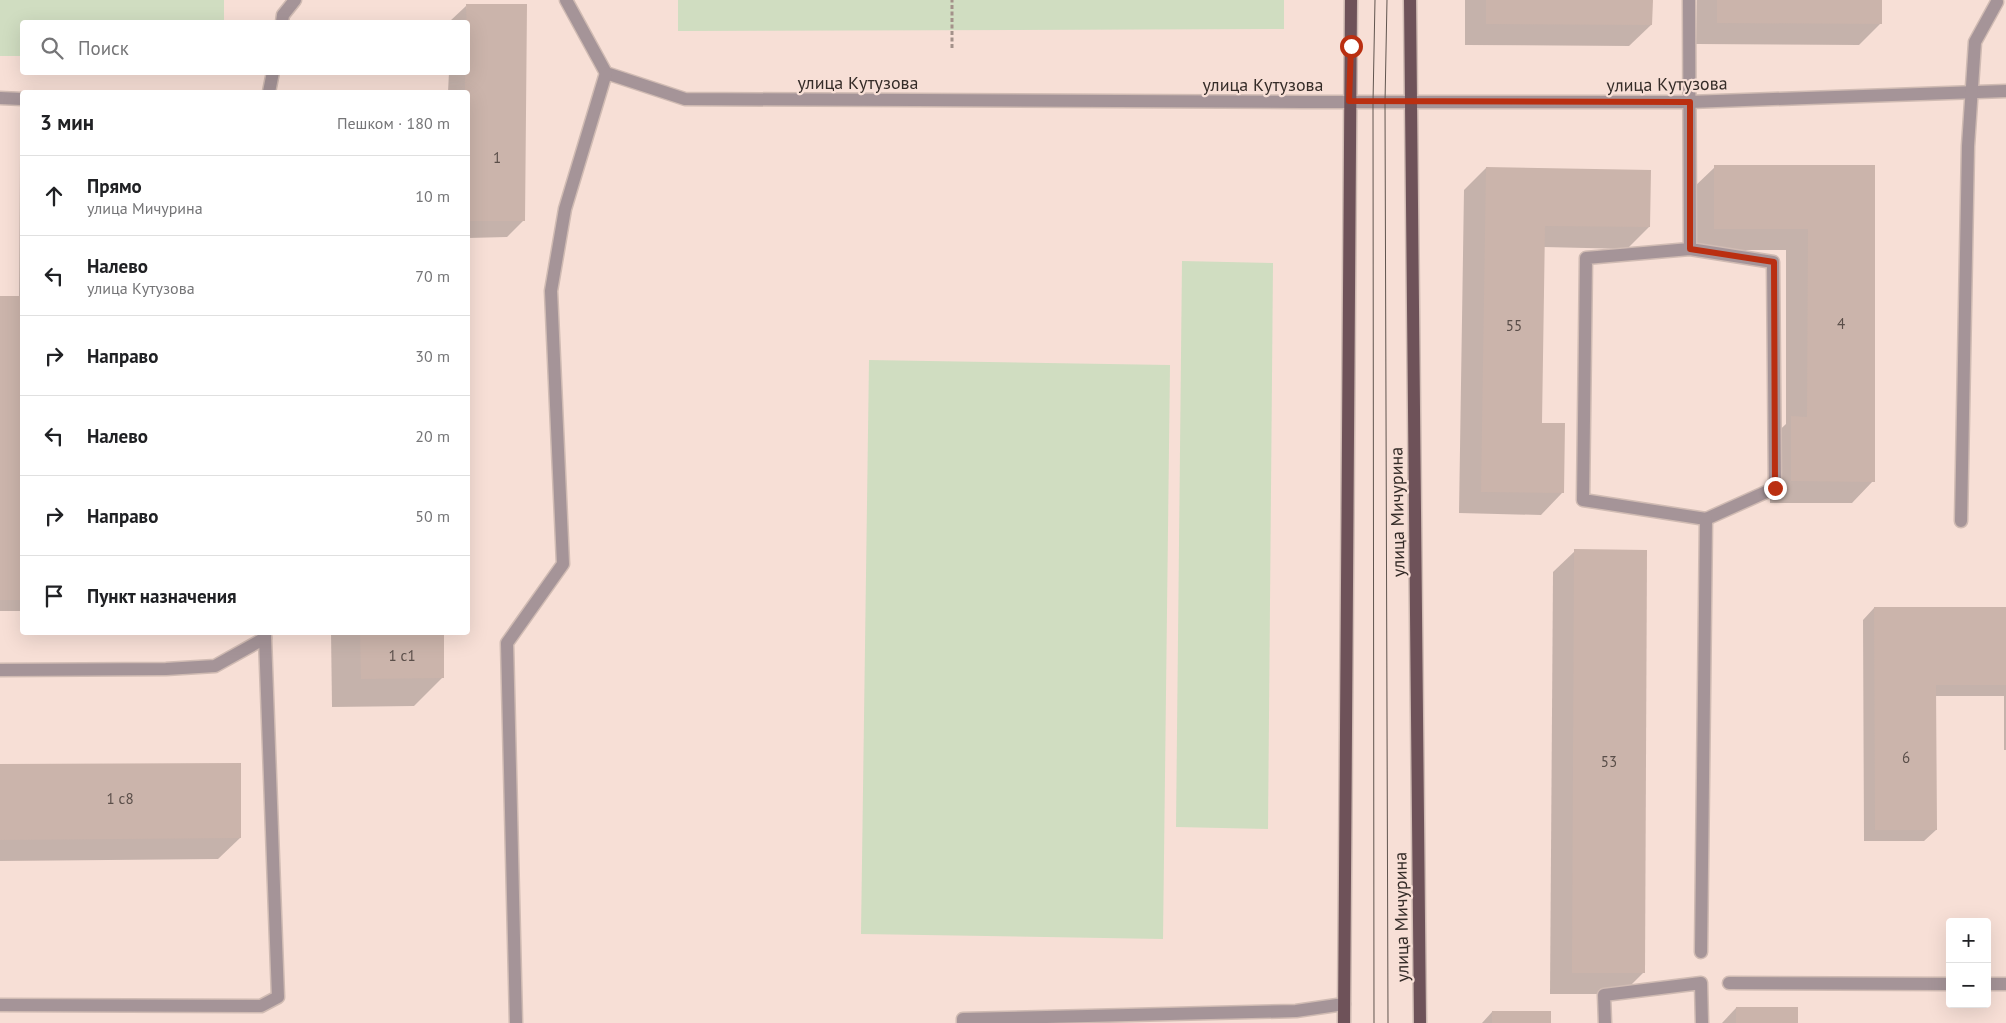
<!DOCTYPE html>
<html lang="ru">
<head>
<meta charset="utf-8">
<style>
  :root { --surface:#fff; --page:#f2f2f2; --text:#202124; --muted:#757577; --line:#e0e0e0 }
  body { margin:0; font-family:"PT Sans",sans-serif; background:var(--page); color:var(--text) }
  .controls { position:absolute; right:15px; bottom:15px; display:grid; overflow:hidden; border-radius:5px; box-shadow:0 5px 20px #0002 }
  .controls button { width:45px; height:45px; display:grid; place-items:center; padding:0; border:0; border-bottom:1px solid var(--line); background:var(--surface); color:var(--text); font:25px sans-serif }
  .stop { position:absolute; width:15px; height:15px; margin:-11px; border:4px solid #ba2f11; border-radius:50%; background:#fff }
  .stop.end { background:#ba2f11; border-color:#fff; box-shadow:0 1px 5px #0008 }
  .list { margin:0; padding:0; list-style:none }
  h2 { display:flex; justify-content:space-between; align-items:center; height:65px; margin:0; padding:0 20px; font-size:21px }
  h2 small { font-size:16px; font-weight:400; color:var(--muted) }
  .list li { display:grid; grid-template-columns:32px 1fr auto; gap:15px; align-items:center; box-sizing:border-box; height:80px; padding:0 20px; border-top:1px solid var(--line) }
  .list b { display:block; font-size:19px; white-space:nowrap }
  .list p { margin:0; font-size:16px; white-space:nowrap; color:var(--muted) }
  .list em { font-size:16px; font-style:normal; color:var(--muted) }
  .icon { flex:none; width:28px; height:28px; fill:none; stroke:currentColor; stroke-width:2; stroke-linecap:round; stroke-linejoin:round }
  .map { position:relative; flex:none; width:2006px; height:1023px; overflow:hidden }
  .search { position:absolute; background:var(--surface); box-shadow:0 5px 20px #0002; left:20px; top:20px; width:450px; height:55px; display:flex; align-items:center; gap:12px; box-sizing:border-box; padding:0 18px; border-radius:5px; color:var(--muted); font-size:19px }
  .panel { position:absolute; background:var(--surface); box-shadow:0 5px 20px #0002; left:20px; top:90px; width:450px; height:545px; border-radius:5px }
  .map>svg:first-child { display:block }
</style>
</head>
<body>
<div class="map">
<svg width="2006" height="1023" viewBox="0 0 2006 1023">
  <rect width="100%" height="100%" fill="#f7dfd6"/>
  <!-- green -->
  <g fill="#d0ddc1">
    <path d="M0,0H224V22H22V56H0Z"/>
    <path d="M678,0H1284V29L678,31Z"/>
    <path d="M1182,261L1273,263L1268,829L1176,827Z"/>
    <path d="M869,360L1170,365L1163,939L861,934Z"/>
  </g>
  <!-- shadow -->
  <g fill="#0003">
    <path d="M1465,0H1652L1651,25L1629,46L1465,45Z"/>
    <path d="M1697,0H1881V23L1859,45L1696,44Z"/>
    <path d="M466,6L524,220L507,237L468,238V92H448L449,72H468V22H449Z"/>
    <path d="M22,150V611H0V297H19L20,153Z"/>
    <path d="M1715,167H1874L1873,481L1852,503H1770V439L1786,424V250H1693V188Z"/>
    <path d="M1486,168L1649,227L1627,249L1544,247L1541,424L1562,493L1541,515L1459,513L1464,190Z"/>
    <path d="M1575,551L1643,973L1622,994H1550L1553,572Z"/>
    <path d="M1874,608H2006V750H2004V696H1935L1936,830L1924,841H1864L1863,620Z"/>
    <path d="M331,632H443V677L414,706L332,707Z"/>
    <path d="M0,765L240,838L218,859L0,861Z"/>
    <path d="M1736,1008L1797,1023H1722Z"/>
    <path d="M1492,1012L1550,1023H1482Z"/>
  </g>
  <!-- building -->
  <g fill="#cbb4ab">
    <path d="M1486,0H1653L1652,25L1486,24Z"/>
    <path d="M1717,0H1882V24L1717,23Z"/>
    <path d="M466,4H527L525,221H468V92H465V72H468Z"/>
    <path d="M1714,165H1875V482L1791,481V416L1807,417L1808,229H1714Z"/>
    <path d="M1486,167L1651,170L1650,227L1545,226L1542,423H1565L1564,493L1481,492Z"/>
    <rect x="0" y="296" width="22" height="304"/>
    <path d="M1574,549L1647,550L1645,973H1572Z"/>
    <path d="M1874,607H2006V685H1936L1937,830H1875Z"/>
    <path d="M360,632H444V678L361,679Z"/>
    <path d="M241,763V838L0,840V764Z"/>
    <rect x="1736" y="1007" width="62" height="16"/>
    <rect x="1492" y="1011" width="59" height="12"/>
  </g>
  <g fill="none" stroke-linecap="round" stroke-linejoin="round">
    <defs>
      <g id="minor">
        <path d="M566,0L606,73L685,99L1303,102H1689L2006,91"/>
        <path d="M1689,0L1690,249L1586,258L1583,500L1706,519L1775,488L1773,262L1690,249"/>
        <path d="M282,22L283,15L295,0"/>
        <path d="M269,92L273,72"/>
        <path d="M0,98L22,99"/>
        <path d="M1961,521L1968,146L1975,42L1997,2"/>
        <path d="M0,670L166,669L215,666L265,638V632"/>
        <path d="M1701,952L1706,519"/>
        <path d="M1729,983L1950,984"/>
        <path d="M1987,984H2006"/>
        <path d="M0,1005L261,1006L278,997L265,638"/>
        <path d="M516,1023L507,643L563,564L551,291L565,209L606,73"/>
        <path d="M963,1023V1019L1296,1011L1344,1004"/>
        <path d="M1605,1023L1604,995L1701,983L1702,1023"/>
      </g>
      <g id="major">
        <path d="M1410,0L1420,1023"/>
        <path d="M1344,1023L1351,0"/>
      </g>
    </defs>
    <!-- minor casing -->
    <use href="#minor" stroke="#d0bbb3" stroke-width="15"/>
    <!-- major casing -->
    <use href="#major" stroke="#d0bbb3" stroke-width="15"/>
    <!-- path -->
    <path stroke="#a3918a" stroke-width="3" stroke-dasharray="4 2.5" stroke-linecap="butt" d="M952,48V0"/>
    <!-- minor -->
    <use href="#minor" stroke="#a59498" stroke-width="12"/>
    <!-- major -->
    <use href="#major" stroke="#6e5259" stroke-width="12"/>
    <!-- tram -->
    <g stroke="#61554f" stroke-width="1">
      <path d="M1387,0L1385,102L1388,1023"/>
      <path d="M1374,1023L1373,102L1375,0"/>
    </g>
  </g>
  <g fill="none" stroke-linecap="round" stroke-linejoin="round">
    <!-- route -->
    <path stroke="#ba2f11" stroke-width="6" d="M1351,46L1349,101L1690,102V249L1774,262L1775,488"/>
  </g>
  <g text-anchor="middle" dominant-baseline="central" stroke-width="4.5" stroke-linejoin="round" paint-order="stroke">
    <!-- number labels -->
    <g font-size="15" fill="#5a4e49">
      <text x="497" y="157">1</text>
      <text x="1841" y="323">4</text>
      <text x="1514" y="325">55</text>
      <text x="402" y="655">1 с1</text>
      <text x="1906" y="757">6</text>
      <text x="1609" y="761">53</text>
      <text x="120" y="798">1 с8</text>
    </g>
    <!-- street labels -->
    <g font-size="18" fill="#352c28" stroke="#f7dfd6">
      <text x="858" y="82">улица Кутузова</text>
      <text x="1263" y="84">улица Кутузова</text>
      <text transform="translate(1667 84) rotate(-1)">улица Кутузова</text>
      <text transform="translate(1397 512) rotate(-91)">улица Мичурина</text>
      <text transform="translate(1401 917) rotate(-91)">улица Мичурина</text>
    </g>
  </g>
</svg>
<div class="controls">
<button>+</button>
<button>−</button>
</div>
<div class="stop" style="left:1351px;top:46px"></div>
<div class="stop end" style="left:1775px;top:488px"></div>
<div class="search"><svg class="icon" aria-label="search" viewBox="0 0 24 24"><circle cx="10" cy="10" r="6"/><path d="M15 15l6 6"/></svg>Поиск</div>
<section class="panel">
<h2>3 мин<small>Пешком · 180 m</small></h2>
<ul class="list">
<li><svg class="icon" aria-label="ahead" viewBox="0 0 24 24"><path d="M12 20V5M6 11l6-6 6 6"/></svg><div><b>Прямо</b><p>улица Мичурина</p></div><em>10 m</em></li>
<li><svg class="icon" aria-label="left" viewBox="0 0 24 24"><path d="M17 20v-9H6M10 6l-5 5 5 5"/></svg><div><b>Налево</b><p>улица Кутузова</p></div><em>70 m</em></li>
<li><svg class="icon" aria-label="right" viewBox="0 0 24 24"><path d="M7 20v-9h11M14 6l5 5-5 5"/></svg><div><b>Направо</b></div><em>30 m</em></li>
<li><svg class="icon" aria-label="left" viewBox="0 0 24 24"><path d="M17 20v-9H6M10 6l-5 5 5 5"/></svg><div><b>Налево</b></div><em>20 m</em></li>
<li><svg class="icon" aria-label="right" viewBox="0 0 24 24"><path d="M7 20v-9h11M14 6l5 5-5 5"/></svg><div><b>Направо</b></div><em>50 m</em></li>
<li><svg class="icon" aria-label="arrive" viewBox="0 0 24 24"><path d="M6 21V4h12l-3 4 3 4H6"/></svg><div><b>Пункт назначения</b></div></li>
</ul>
</section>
</div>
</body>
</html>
